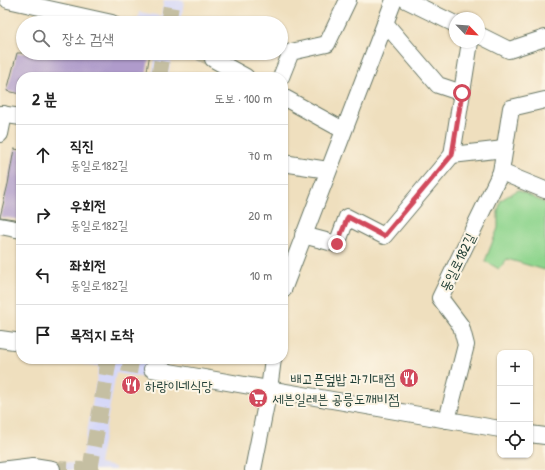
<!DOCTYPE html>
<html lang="ko">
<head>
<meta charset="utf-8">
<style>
  :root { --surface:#fff; --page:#f6f6f6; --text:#222; --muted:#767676; --line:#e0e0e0 }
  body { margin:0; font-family:"Patrick Hand","Poor Story",sans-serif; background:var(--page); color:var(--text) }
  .controls { position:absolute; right:12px; bottom:12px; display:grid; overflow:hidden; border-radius:8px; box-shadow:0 1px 3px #0004 }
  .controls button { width:36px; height:36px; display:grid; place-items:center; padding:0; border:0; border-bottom:1px solid var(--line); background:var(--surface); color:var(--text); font:20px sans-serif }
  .compass { position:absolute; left:449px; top:12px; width:36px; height:36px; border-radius:50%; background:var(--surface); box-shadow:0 1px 3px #0004; rotate:115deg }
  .stop { position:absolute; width:12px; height:12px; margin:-9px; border:3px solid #d1495b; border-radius:50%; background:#fff }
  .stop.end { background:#d1495b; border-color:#fff; box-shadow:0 1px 4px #0008 }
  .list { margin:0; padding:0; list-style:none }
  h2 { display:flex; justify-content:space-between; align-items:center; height:52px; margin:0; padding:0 16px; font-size:17px }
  h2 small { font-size:13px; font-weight:400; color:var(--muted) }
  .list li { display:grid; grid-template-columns:26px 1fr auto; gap:12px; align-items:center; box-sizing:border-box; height:60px; padding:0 16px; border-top:1px solid var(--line) }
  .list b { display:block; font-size:15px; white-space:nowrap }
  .list p { margin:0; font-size:13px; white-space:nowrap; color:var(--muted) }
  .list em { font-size:13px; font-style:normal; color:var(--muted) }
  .icon { flex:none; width:22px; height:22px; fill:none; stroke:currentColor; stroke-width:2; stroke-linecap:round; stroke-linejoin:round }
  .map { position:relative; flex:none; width:545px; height:470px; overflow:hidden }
  .search { position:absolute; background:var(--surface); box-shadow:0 1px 3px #0004; left:16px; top:16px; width:272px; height:44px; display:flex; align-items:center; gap:10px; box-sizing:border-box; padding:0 14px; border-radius:22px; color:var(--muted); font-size:15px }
  .panel { position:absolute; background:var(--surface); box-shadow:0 1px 3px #0004; left:16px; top:72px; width:272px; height:292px; border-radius:16px }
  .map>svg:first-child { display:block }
</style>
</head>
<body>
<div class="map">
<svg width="545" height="470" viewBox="0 0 545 470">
  <rect width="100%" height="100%" fill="#fcf5e5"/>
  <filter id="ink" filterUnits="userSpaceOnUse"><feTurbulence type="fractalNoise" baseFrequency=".025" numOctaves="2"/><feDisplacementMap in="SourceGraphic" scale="8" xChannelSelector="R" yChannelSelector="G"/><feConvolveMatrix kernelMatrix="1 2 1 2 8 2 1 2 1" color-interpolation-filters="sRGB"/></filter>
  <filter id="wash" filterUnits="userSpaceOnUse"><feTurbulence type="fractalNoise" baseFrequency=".012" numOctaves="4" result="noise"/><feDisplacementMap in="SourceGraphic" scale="16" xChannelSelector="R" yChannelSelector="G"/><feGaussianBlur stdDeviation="0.9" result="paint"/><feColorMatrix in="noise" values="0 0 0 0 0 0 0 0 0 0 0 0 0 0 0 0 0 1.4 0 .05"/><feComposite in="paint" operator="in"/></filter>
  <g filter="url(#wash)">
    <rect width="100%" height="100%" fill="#efdfbe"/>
    <!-- built -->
    <g fill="#d6d8f8">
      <path d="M164,0H184L181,23H137L139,12L161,16Z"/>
      <path d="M156,53H172L168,77H152Z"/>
      <path d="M186,53H207L200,63Z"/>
      <path d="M84,359H137L148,361L145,378L116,373L99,464L115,467V470H62L63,462L81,465L99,366L83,364Z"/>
    </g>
    <!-- green -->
    <path fill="#8fd58e" stroke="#578961" d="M518,190L545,203V270L507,259L499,269L485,261L498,228V211L501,200Z"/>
    <g id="blocks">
      <!-- building -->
      <g fill="#af9bcb">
        <path d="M17,53H150L146,77H21V94L7,91Z"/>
        <path d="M14,149L21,150V220L0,217L8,184Z"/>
      </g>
    </g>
  </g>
  <g filter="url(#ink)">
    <use href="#blocks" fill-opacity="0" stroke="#687664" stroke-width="1"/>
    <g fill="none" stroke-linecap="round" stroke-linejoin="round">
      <!-- street-tunnel -->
      <g stroke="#c5bfa2" stroke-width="16" stroke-dasharray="16 8" stroke-linecap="butt">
        <path d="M168,23L172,0"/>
        <path d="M200,53L213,59"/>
        <path d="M159,77L163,53"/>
        <path d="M99,359L152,369"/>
        <path d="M52,469L90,470"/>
        <path d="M90,470L109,359"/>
      </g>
      <defs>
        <g id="street">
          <path d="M8,0L112,23"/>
          <path d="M406,0L455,24"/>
          <path d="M385,23L438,85L462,93"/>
          <path d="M479,35L509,50L545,38"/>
          <path d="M213,59L246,77"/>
          <path d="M281,77L291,52L327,44L348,0"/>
          <path d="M283,97L343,130"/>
          <path d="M0,114L21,117"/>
          <path d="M0,134L4,114"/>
          <path d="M452,155L504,149"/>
          <path d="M283,163L328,170"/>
          <path d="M501,172L545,190"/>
          <path d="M0,226L21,230"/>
          <path d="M303,235L337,244L347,217L384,236L452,155L470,42"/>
          <path d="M283,290L394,0"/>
          <path d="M0,339L21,342"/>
          <path d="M152,369L500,429"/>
          <path d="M447,420L466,345L461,326L440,298L501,172L511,108L545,100"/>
          <path d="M530,434L545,436"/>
          <path d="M0,470L33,466L52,469"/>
          <path d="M253,470L269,389L273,359"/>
        </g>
      </defs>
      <!-- street casing -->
      <use href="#street" stroke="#687664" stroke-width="18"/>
      <!-- street -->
      <use href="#street" stroke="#fff" stroke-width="16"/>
    </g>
  </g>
  <g fill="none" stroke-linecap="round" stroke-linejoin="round" filter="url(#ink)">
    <!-- route -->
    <path stroke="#d1495b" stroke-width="5" d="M337,244L348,217L384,236L452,155L462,93"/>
  </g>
  <!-- icons -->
  <defs>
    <symbol id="restaurant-disc" viewBox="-11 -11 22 22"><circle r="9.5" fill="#d1495b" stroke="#fcf5e5"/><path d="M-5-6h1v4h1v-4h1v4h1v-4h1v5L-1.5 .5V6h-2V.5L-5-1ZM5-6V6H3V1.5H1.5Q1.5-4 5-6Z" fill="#fff"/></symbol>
    <symbol id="supermarket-disc" viewBox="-11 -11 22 22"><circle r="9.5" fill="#d1495b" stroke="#fcf5e5"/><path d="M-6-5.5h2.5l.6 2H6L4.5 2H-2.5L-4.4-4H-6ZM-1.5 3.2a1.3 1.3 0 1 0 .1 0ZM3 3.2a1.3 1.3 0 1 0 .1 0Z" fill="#fff"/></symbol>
  </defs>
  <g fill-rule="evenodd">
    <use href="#restaurant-disc" x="398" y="367" width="22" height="22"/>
    <use href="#restaurant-disc" x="120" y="374" width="22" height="22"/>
    <use href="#supermarket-disc" x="247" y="387" width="22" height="22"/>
  </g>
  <g text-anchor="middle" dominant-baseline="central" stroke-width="4" stroke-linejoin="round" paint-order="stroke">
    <!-- street labels -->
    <g font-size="14" fill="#1f3d34" stroke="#fcf5e5">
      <text transform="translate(457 262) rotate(-64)">동일로182길</text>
    </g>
    <!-- poi labels -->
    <g font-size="14" fill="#1f3d34" stroke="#fcf5e5" text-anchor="start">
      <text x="395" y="378" text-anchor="end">배고픈덮밥 과기대점</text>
      <text x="145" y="385">하랑이네식당</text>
      <text x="272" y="398">세븐일레븐 공릉도깨비점</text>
    </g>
  </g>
</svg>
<div class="controls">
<button>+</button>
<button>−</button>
<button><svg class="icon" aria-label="locate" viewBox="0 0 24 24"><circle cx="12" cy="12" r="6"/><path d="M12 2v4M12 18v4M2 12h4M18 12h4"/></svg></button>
</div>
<svg class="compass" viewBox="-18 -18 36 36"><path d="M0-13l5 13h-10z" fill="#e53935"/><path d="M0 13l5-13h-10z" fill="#767676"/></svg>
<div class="stop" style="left:462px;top:93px"></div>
<div class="stop end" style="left:337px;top:244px"></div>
<div class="search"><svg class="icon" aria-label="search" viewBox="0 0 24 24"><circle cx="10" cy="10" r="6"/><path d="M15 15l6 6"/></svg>장소 검색</div>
<section class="panel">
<h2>2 분<small>도보 · 100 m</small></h2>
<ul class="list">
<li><svg class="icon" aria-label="ahead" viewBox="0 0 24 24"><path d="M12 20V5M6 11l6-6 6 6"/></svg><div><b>직진</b><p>동일로182길</p></div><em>70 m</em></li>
<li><svg class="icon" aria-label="right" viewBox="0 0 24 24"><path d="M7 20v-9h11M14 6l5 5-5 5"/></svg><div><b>우회전</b><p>동일로182길</p></div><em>20 m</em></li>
<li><svg class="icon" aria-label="left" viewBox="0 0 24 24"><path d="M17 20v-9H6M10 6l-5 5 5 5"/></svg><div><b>좌회전</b><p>동일로182길</p></div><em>10 m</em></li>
<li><svg class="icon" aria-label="arrive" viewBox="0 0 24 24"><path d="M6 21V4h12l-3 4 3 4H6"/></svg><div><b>목적지 도착</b></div></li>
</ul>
</section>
</div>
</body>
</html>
